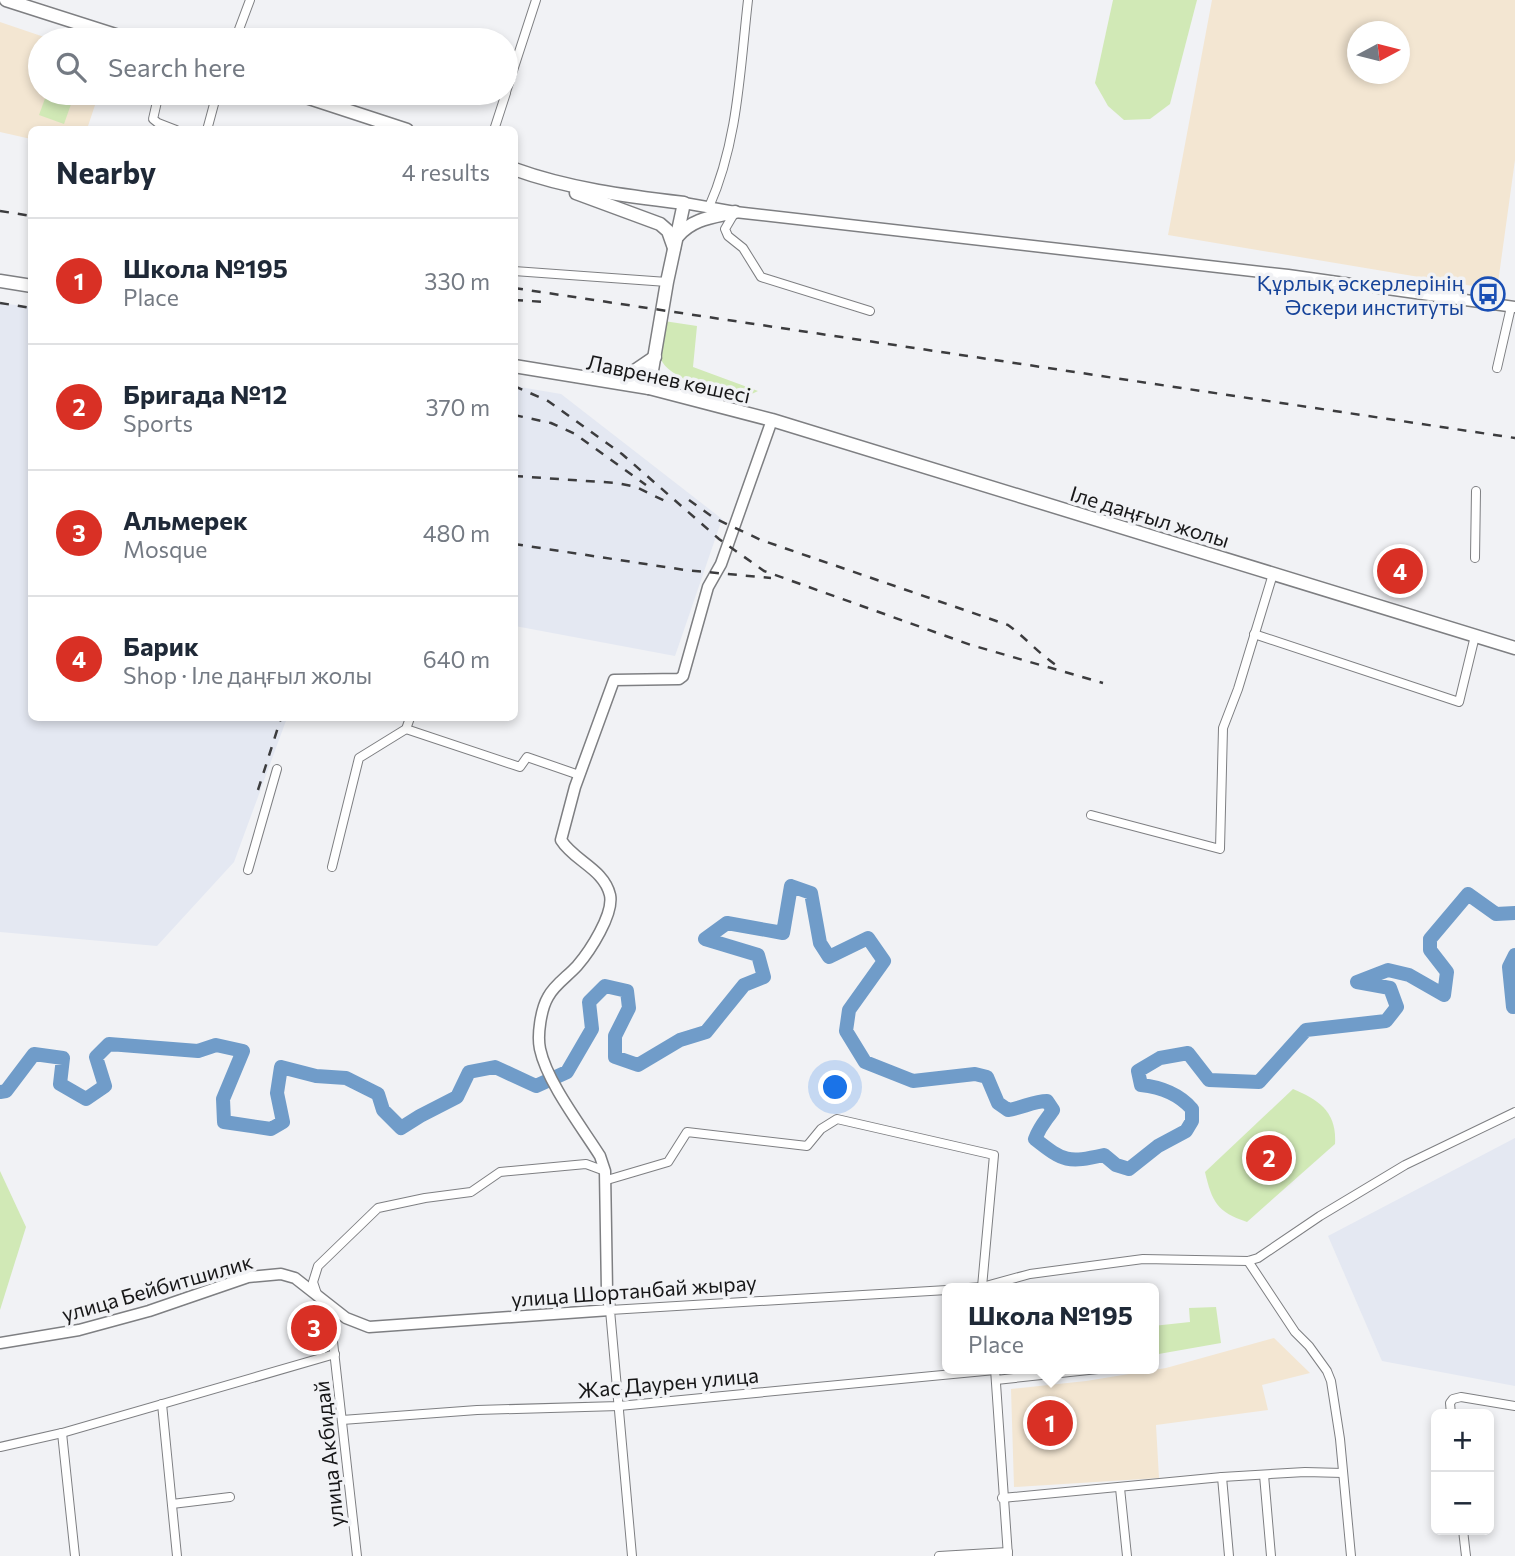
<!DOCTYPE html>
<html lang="en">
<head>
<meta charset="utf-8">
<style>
  :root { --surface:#fff; --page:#f6f6f7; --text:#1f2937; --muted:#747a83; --line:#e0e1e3; --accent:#d93025 }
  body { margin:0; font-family:Commissioner,sans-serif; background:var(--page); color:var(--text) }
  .controls { position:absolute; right:21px; bottom:21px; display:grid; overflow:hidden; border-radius:10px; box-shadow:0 4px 10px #0003 }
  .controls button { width:63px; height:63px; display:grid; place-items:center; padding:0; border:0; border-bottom:2px solid var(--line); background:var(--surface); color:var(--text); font:35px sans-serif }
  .compass { position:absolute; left:1347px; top:21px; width:63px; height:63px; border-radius:50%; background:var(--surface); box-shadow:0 4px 10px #0003; rotate:83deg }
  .you { position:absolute; left:836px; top:1088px; width:24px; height:24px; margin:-18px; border:5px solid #fff; border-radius:50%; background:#1a73e8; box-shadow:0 0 0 10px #1a73e833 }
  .badge { display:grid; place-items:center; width:46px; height:46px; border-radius:50%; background:var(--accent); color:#fff; font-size:23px; font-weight:700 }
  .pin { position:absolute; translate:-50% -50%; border:4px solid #fff; box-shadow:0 2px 7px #0006 }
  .popup { position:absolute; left:942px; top:1283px; width:217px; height:91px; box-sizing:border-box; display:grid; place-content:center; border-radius:10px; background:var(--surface); filter:drop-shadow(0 2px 5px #0005); font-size:23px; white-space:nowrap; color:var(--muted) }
  .popup b { font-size:26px; color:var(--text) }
  .popup::after { content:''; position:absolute; left:50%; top:100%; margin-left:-14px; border:14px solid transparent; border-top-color:var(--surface) }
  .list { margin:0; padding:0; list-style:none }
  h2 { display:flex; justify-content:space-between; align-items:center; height:91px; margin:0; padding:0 28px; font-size:30px }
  h2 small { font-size:23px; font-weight:400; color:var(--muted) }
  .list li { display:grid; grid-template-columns:46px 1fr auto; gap:21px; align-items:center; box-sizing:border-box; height:126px; padding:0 28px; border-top:2px solid var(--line) }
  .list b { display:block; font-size:26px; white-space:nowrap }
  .list p { margin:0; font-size:23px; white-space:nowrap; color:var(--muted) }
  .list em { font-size:23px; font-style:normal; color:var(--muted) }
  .icon { flex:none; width:38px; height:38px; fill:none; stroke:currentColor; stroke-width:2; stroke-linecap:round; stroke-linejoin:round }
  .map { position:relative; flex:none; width:1515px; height:1556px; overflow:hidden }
  .search { position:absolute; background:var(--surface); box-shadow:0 4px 10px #0003; left:28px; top:28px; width:490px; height:77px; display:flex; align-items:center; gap:18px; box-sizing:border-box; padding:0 24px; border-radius:38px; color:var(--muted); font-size:26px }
  .panel { position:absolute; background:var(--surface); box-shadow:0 4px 10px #0003; left:28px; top:126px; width:490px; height:595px; border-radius:10px }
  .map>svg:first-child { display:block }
</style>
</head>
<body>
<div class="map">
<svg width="1515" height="1556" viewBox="0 0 1515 1556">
  <rect width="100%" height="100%" fill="#f1f2f5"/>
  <!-- built -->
  <g fill="#e4e8f2">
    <path d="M0,303L31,307L32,718H287L234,862L157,946L0,932Z"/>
    <path d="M514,386L561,394L722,519L675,656L515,626Z"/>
    <path d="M1515,1138V1386L1382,1361L1328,1236Z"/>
  </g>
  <!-- education -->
  <g fill="#f3e6d2" fill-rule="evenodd">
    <path d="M1212,0H1515V160L1497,290L1168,235ZM1358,32H1400V74H1358Z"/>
    <path d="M0,22L53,40H40V93H99L87,129L32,130L31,139L0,132Z"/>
    <path d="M1274,1338L1310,1373L1262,1385L1268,1410L1156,1425L1159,1478L1014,1487L1011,1389L1086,1381L1166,1368Z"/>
  </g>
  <!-- green -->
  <g fill="#d1e9b6">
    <path d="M1113,0H1197L1170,104L1150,119L1124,120L1108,106L1095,83Z"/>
    <path d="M47,93H75L64,124L39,115Z"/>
    <path d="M664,321L697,326L693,367L758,391L737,401C721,395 666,377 661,359C658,348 663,332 664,321Z"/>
    <path d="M1293,1089C1319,1100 1337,1112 1335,1144L1247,1222C1217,1212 1212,1202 1205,1172Z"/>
    <path d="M0,1171L26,1227L0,1310Z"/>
    <path d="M1216,1307L1221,1343L1153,1355V1326L1190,1322L1189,1308Z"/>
  </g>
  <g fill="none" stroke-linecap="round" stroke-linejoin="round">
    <!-- river -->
    <g stroke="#709cc9" stroke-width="14">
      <path d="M1515,955L1509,967L1513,1007L1515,1006"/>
      <path d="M0,1092L6,1091L34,1054L63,1058L60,1084L86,1099L105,1086L96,1057L109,1044L198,1051L216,1045L243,1051L223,1099L224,1122L271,1129L283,1122L277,1093L281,1067L316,1076L346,1078L378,1094L383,1110L401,1128L420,1116L457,1097L469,1072L495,1067L536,1086L567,1072L592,1029L589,1002L605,986L627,991L629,1008L615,1036V1057L638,1065L680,1040L706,1032L744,985L764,977L758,955L705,939L727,923L783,933L791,886L811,893L820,943L829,957L868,938L884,961L849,1010L846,1031L865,1062L913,1081L975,1074L987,1077L998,1103L1008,1110C1022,1108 1034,1101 1047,1101L1053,1110C1045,1122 1041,1124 1035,1139C1064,1162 1068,1163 1104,1155L1116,1165L1129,1169L1158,1146L1186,1131L1192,1121V1109C1179,1094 1160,1087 1141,1085L1138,1071L1160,1058L1188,1053L1209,1080L1259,1082L1306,1030L1386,1021L1397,1007L1390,988L1357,982L1388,970L1409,975L1444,995L1447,972L1430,950V939L1468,894L1496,914L1515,913"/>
    </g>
    <defs>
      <g id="minor">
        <path d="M235,40L250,0"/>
        <path d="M506,92L536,0"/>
        <path d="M159,93L153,119L158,123L176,130"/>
        <path d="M207,130L217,93"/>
        <path d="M494,130L506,93"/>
        <path d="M709,207C738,142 740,70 748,0"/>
        <path d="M735,212L725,229L728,236L743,248L761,277L870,311"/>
        <path d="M514,271L667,282"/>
        <path d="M1497,368L1511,307"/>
        <path d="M1475,558L1476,491"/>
        <path d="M1254,634L1459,702L1475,636"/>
        <path d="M406,729L520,767L527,757L579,775"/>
        <path d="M1091,815L1220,849L1223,728L1238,689L1273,574"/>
        <path d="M332,867L359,758L406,729L410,718"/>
        <path d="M248,870L277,769"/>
        <path d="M607,1180L668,1162L687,1132L807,1146L821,1129L837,1119L994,1155L982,1287"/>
        <path d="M1248,1261L1295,1332L1309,1346L1327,1371L1331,1381L1340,1439L1351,1556"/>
        <path d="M969,1288L982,1287L1030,1274L1143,1259L1248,1261L1258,1258L1320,1216L1405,1165L1515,1112"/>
        <path d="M317,1294L313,1282L318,1266L378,1208L425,1198L471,1192L500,1172L586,1164L605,1171"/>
        <path d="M329,1306L357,1556"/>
        <path d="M995,1369L1008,1556"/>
        <path d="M996,1380L1098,1369"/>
        <path d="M162,1404L177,1556"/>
        <path d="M1451,1414L1450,1403L1453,1399L1461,1397L1515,1406"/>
        <path d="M342,1420L477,1410L619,1406L995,1370"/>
        <path d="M62,1433L75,1556"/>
        <path d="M0,1447L62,1433L335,1354"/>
        <path d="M1264,1475L1271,1556"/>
        <path d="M1222,1477L1305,1472L1343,1473"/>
        <path d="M1120,1488L1127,1556"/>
        <path d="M1002,1498L1222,1477L1229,1556"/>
        <path d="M172,1504L230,1497"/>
        <path d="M1463,1530L1466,1556"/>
        <path d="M632,1556L610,1310L947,1290"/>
        <path d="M939,1556L1008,1552"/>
      </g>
      <g id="tertiary">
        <path d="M684,203L735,212L1288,275L1515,307"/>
        <path d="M0,1343L79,1330L149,1311L248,1277L281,1274L295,1278L346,1318L369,1327L610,1310L607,1291L605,1171L600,1156C581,1126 547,1082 540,1049C537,1035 541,1009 548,997C554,985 568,976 577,966C590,951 614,914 610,895C604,869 574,861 561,840L575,787L614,680L679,679L683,676L708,587L721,564L772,420"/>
      </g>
      <g id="primary">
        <path d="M6,0L131,40"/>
        <path d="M294,93L407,130"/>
        <path d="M514,169C569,189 626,196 684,203L667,282L649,388"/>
        <path d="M576,193L660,224L668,231L674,248"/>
        <path d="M678,236C693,218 714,217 735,212"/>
        <path d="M0,281L32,286"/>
        <path d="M514,366L649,388L772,420L1515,648"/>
        <path d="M605,377L633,372L655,357"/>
      </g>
    </defs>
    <!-- minor casing -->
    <use href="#minor" stroke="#7e7f82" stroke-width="10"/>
    <!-- tertiary casing -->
    <use href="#tertiary" stroke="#7e7f82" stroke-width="13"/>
    <!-- primary casing -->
    <use href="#primary" stroke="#7e7f82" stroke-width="15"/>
    <!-- minor -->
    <use href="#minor" stroke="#fff" stroke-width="8"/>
    <!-- tertiary -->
    <use href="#tertiary" stroke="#fff" stroke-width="10"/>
    <!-- primary -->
    <use href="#primary" stroke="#fff" stroke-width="12"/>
    <!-- rail -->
    <g stroke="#3c3c3e" stroke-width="2.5" stroke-dasharray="9 9" stroke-linecap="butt">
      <path d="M0,211L32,216"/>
      <path d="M514,288L1515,438"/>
      <path d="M514,300L546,302"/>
      <path d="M0,303L32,308"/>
      <path d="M514,386L548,401L622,454L719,539L764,571L971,645L1103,683"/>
      <path d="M514,415L551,423L575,434L646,485"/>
      <path d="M514,476L617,483L636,487L669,503"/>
      <path d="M689,500L714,518L761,540L1008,625C1026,638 1040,655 1059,667"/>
      <path d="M514,544L685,570L771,578"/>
      <path d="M258,790L281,718"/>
    </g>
  </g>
  <!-- icons -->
  <defs>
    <symbol id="bus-ring" viewBox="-11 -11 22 22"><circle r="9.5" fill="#f1f2f5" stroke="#1a4fb4" stroke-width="1.5"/><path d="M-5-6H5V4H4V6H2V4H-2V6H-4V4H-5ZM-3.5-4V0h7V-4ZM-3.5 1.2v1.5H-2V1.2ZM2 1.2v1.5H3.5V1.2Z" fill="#1a4fb4"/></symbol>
  </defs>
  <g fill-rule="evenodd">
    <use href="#bus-ring" x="1469" y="275" width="38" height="38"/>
  </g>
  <g text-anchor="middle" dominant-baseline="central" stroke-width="7" stroke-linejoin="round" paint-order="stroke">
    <!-- transit labels -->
    <g font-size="21" fill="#164399" stroke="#f1f2f5" text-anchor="end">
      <text x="1464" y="282">Құрлық әскерлерінің<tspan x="1464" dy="24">Әскери институты</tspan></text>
    </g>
    <!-- street labels -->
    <g font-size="21" fill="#171718" stroke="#f1f2f5">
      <text transform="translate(669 378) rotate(12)">Лавренев көшесі</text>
      <text transform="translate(1150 516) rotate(17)">Іле даңғыл жолы</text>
      <text transform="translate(157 1287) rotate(-16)">улица Бейбитшилик</text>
      <text transform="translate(634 1290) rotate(-4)">улица Шортанбай жырау</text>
      <text transform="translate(668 1382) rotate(-5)">Жас Даурен улица</text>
      <text transform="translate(328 1454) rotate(-96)">улица Акбидай</text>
    </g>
  </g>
</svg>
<div class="controls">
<button>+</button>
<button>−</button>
</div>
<svg class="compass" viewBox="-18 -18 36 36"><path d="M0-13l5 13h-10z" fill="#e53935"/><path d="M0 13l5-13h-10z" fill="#747a83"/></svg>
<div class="you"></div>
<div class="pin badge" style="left:1050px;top:1423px">1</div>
<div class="popup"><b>Школа №195</b>Place</div>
<div class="pin badge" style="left:1269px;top:1158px">2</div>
<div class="pin badge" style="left:314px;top:1328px">3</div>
<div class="pin badge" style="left:1400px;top:571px">4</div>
<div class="search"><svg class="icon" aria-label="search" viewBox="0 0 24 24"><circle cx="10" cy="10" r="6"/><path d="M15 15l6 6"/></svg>Search here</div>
<section class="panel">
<h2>Nearby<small>4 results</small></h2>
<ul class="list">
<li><span class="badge">1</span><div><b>Школа №195</b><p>Place</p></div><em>330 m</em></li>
<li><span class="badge">2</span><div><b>Бригада №12</b><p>Sports</p></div><em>370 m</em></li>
<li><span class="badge">3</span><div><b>Альмерек</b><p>Mosque</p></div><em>480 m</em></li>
<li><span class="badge">4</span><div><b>Барик</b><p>Shop · Іле даңғыл жолы</p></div><em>640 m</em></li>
</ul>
</section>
</div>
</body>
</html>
